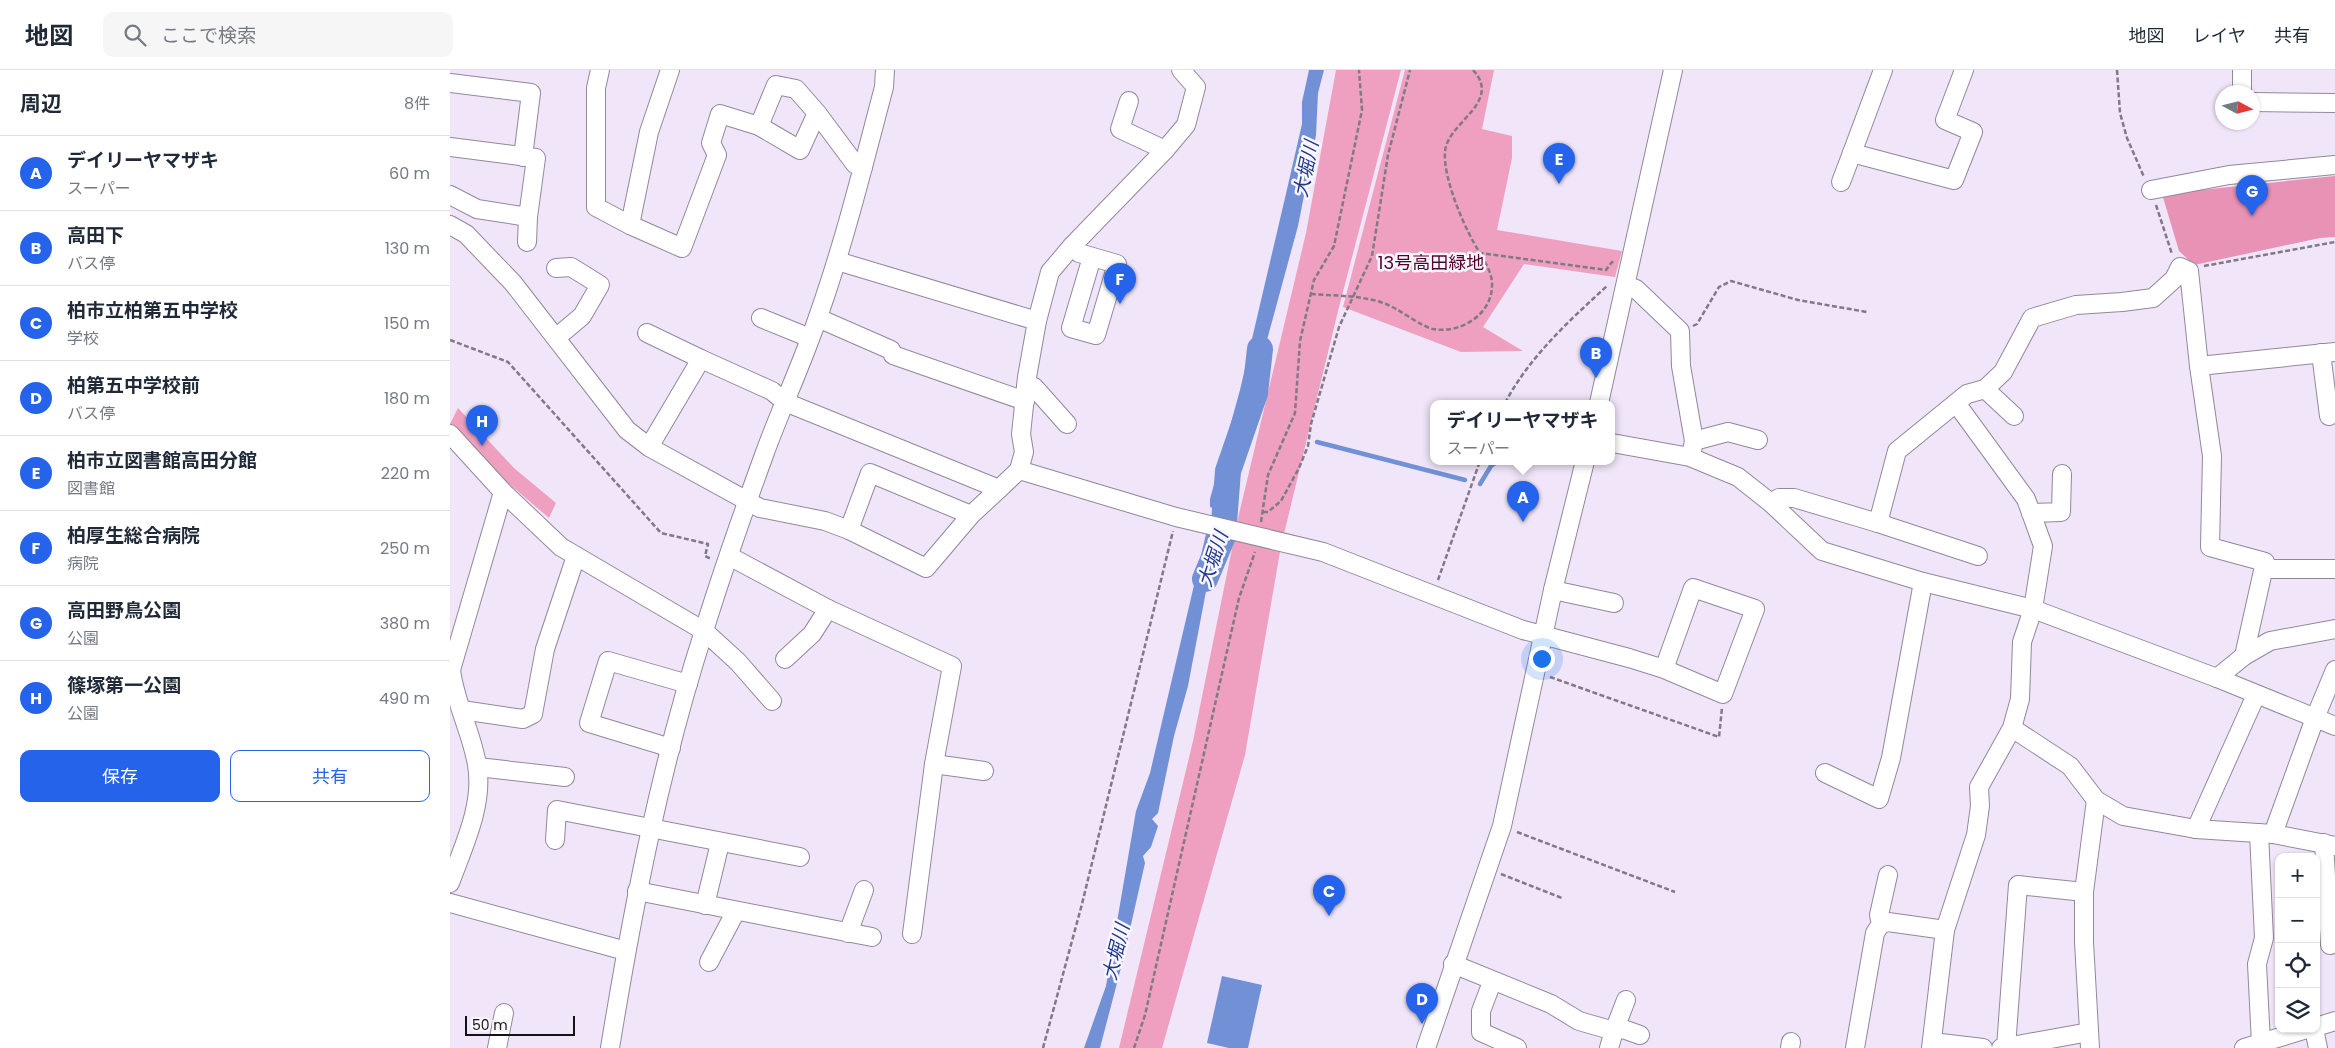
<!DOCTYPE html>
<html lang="ja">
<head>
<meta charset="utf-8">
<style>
  :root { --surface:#fff; --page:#f6f6f7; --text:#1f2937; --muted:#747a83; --line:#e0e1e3; --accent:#2563eb }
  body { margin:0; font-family:Poppins,"Noto Sans JP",sans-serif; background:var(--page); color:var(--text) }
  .controls { position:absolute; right:15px; bottom:15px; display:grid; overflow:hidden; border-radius:10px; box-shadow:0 1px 4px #0004 }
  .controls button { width:45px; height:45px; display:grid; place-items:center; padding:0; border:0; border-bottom:1px solid var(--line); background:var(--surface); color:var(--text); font:25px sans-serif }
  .compass { position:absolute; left:1765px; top:15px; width:45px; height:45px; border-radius:50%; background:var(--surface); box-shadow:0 1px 4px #0004; rotate:97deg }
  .scale { position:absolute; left:15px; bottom:12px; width:110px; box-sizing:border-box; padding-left:5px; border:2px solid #141117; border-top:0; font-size:14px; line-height:18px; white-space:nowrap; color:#141117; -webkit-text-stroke:4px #f9f5fd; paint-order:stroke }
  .you { position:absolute; left:1091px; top:588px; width:18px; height:18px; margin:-12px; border:4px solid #fff; border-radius:50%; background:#1a73e8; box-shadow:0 0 0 8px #1a73e833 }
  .badge { display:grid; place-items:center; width:32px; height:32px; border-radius:50%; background:var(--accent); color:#fff; font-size:16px; font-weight:700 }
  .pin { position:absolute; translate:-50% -41px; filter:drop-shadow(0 1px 2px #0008) }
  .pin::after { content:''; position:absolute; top:26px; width:18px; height:15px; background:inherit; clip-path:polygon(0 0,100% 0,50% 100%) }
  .popup { position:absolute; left:980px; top:330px; width:185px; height:65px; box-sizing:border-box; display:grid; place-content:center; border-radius:10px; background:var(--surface); filter:drop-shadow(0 1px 4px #0005); font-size:16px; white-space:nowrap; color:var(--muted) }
  .popup b { font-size:19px; color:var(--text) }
  .popup::after { content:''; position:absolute; left:50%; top:100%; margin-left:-10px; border:10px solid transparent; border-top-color:var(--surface) }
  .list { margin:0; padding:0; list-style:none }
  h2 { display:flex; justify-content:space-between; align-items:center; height:65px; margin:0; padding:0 20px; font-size:21px }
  h2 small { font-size:16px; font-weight:400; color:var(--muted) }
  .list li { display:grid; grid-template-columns:32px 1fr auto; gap:15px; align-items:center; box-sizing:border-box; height:75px; padding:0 20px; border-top:1px solid var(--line) }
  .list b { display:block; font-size:19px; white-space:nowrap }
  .list p { margin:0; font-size:16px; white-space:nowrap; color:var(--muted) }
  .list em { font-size:16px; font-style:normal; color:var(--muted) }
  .actions { display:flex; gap:10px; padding:15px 20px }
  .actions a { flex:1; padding:11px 0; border:1px solid var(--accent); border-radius:10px; text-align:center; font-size:18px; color:var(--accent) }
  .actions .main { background:var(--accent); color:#fff }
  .icon { flex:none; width:28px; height:28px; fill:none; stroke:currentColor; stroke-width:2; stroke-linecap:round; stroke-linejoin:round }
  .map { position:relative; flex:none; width:1885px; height:978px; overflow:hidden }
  header { display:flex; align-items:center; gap:30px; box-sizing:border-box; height:70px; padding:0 25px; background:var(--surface); border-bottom:1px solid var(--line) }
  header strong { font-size:24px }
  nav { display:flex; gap:28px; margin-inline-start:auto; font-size:18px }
  .search { width:350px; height:45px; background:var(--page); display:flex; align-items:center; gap:12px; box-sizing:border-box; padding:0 18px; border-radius:10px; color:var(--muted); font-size:19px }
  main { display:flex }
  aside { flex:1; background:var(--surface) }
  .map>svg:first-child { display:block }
</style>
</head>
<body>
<header>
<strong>地図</strong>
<div class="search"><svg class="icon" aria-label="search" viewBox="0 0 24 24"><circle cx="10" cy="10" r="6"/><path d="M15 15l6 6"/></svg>ここで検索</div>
<nav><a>地図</a><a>レイヤ</a><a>共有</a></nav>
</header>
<main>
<aside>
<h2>周辺<small>8件</small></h2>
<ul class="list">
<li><span class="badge">A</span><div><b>デイリーヤマザキ</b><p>スーパー</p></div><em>60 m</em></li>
<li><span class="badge">B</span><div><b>高田下</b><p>バス停</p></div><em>130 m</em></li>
<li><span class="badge">C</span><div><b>柏市立柏第五中学校</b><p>学校</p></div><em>150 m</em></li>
<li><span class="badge">D</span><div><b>柏第五中学校前</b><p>バス停</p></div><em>180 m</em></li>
<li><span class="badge">E</span><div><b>柏市立図書館高田分館</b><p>図書館</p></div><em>220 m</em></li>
<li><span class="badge">F</span><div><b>柏厚生総合病院</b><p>病院</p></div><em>250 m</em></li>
<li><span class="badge">G</span><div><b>高田野鳥公園</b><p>公園</p></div><em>380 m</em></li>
<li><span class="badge">H</span><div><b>篠塚第一公園</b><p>公園</p></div><em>490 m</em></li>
</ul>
<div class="actions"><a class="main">保存</a><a>共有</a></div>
</aside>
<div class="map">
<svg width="1885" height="978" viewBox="0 0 1885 978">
  <rect width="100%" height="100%" fill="#f0e5f9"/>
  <!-- green -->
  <g fill="#efa0c0">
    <path d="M886,0H951L889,237L831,476L795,685L712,978H669L743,671L789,444L856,163Z"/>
    <path d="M955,0H1044L1032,59L1062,66V88L1047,160L1172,181L1165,207L1074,194L1033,257L1073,281L1011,282L893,237Z"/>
    <path d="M8,338L64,398L106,433L99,448L58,413L0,354Z"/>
  </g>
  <!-- forest -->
  <path fill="#e892b6" d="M1885,106V167L1870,168L1744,195L1729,181L1712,124Z"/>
  <!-- water -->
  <g fill="#7190d6">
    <path d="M859,0H874L868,23L866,65L848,156L786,384L773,442L760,437V429L790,320L835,128L852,54V32Z"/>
    <path d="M773,463L761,495L738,616L724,666L708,743L702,749L708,756L701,777L693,786L695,793L672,894L650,978H634L656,916L686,741L700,703L756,464Z"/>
    <path d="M772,906L812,915L798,978H779L757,973Z"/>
  </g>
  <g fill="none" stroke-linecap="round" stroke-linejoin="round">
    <!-- stream -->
    <g stroke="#7190d6" stroke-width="4.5">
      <path d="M867,372L1015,410"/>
      <path d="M1030,414L1041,396L1048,391"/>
    </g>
    <!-- river -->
    <path stroke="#7190d6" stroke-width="26" d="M755,509L773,466L778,401L805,323L810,279"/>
    <defs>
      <g id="minor">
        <path d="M150,0L146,18V137L180,155L232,178L267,85L261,73L270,44L309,56L350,80L367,43"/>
        <path d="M1433,0L1402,83L1504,110L1523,62L1495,50L1514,0"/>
        <path d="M0,13L81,23L73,87"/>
        <path d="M1792,22V0"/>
        <path d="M679,31L670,59L715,80"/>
        <path d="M1802,32L1885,33"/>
        <path d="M309,56L326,15L346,19L367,43L405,94L413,97"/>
        <path d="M0,77L86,88L78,147L77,172"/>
        <path d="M1391,112L1402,83"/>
        <path d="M1701,120L1779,105L1885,95"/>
        <path d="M0,125L27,139L78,147"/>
        <path d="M0,155L16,164L63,213L177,360L199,377L310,438L375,451L399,460L476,498L521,445L549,419"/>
        <path d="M180,155L199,62L220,0"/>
        <path d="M622,176L629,183L667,194L646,265L621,258L642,187"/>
        <path d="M387,191L587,251"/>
        <path d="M106,198L121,197L150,215L132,246L107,267"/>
        <path d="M1176,215L1186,219L1230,261L1231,296L1244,371"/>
        <path d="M311,248L360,268"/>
        <path d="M368,248L441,280L443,285L575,331"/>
        <path d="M197,263L251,289"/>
        <path d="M1871,283L1879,346"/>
        <path d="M1749,296L1885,282"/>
        <path d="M576,316L584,317L617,354"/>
        <path d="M1535,319L1564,346"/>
        <path d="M1149,333L1223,0"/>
        <path d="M0,364L53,422L1,600C5,633 22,663 27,695C34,735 13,777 0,813"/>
        <path d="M1162,373L1240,387L1288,407L1321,433L1372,481L1473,512L1583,539L1767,608L1885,656"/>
        <path d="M199,377L251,289L322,321L335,332L549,419L569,400L726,447L873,482L1073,560L1179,588L1214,599L1273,624L1305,539L1243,518L1214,599"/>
        <path d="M1242,381L1244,371L1278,362L1308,370"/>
        <path d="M569,400L574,382L571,364L577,307L587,251L600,202L622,176L715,80L736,55L746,17L731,0"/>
        <path d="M53,422L111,477L254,561L288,592L322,631"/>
        <path d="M1321,433L1329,428H1344L1428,453L1447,381L1517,324L1535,319L1553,302L1582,248L1626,235L1672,232L1703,228L1724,209L1730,197L1739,201L1749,296L1762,386L1760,477L1815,492L1794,586"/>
        <path d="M1581,443L1611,442L1612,404"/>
        <path d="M1428,453L1528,486"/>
        <path d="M399,460L420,403L521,445"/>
        <path d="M279,486L378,539L502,596L484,694L462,864"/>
        <path d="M1814,499H1885"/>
        <path d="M1103,520L1164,533"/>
        <path d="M335,589L362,564L378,539"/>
        <path d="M1767,608L1794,586L1820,571L1885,559"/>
        <path d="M12,640L73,649L83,644L95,579L126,486"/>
        <path d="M1562,658L1620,696L1646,730L1673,746L1746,759L1823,764L1885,776"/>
        <path d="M221,678L139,653L158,591L238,614"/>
        <path d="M484,694L534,701"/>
        <path d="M28,697L115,707"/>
        <path d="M1375,703L1429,729L1441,688L1473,512"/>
        <path d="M1746,759L1806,625"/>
        <path d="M1809,763L1814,868L1807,894L1811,973"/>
        <path d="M1823,764L1865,648L1885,600"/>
        <path d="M105,770L107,740L350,787"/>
        <path d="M1874,773L1880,875"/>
        <path d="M187,821L422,867"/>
        <path d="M0,833L176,881"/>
        <path d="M255,835L270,773"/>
        <path d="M1431,854L1438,852L1495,860L1526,765L1530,736L1529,717L1562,658L1570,629L1572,572L1583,539L1593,476L1576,429L1506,333"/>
        <path d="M398,863L414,820"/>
        <path d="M259,892L286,841"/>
        <path d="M1003,894L1101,934L1129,951L1164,961L1176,930"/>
        <path d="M1042,912L1031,941V962L1067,978"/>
        <path d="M1866,957L1885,951"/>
        <path d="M1864,959L1868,978"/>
        <path d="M1482,972L1533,978"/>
        <path d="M1556,977L1568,815L1634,822"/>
        <path d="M47,978L54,943"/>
        <path d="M160,978C183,837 210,697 254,561C272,502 293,443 314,385C331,338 353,292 369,244C395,170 414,93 434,17L435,0"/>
        <path d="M976,978L1052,756L1103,520L1135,391"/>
        <path d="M1159,978L1164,961L1173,959L1190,965"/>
        <path d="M1340,978L1341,972"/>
        <path d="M1405,978L1425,863L1431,854L1429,845L1438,805"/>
        <path d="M1481,978L1495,860"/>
        <path d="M1551,978L1639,962"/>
        <path d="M1640,978L1634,872V822L1646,730"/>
        <path d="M1794,978L1857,959"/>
      </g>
    </defs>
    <!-- minor casing -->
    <use href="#minor" stroke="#92889b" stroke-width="20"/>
    <!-- path -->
    <g stroke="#807986" stroke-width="2.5" stroke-dasharray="5 2.5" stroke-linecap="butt">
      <path d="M1023,0C1053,33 997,52 995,82C993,109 1015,160 1030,183L1156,200L1162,192H1165"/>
      <path d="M1667,0L1670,43L1677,68L1694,107"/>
      <path d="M1706,135L1722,184"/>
      <path d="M1754,196L1885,172"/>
      <path d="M861,224C885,226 913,225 936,234C949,239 972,257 983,259C1011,264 1043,244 1042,214C1042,203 1035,192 1030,183"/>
      <path d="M1243,256L1247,254L1269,217L1281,211L1348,230L1417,242"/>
      <path d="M0,270L58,292L211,463L258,474L255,486L261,489"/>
      <path d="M1055,333C1080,286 1119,251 1158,215"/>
      <path d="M813,442H818L831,431L849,398L858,376L861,354L889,257L922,186L938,85L960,0"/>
      <path d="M811,452L818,405L845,343L850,271L864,210L884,176L912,40L909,0"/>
      <path d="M988,510L1030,391"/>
      <path d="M1100,607L1269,667L1272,638"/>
      <path d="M1067,762L1225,822"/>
      <path d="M1051,804L1112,828"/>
      <path d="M593,978L632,834L723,461"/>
      <path d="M684,978L695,945L789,528L805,482"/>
    </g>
    <!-- minor -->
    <use href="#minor" stroke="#fff" stroke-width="18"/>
  </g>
  <g text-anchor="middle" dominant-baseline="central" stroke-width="5" stroke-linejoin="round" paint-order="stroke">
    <!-- park labels -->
    <g font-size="18" fill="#50032e" stroke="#f9f5fd">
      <text x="981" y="192">13号高田緑地</text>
    </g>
    <!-- water labels -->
    <g font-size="19" font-style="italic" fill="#1e398c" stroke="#f9f5fd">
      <text transform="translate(856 99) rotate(-78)">大堀川</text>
      <text transform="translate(763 489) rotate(-72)">大堀川</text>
      <text transform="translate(666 882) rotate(-76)">大堀川</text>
    </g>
  </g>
</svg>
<div class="controls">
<button>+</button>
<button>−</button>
<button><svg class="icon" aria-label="locate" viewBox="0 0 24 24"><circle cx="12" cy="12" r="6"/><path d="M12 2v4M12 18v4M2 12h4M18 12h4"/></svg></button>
<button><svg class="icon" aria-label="layers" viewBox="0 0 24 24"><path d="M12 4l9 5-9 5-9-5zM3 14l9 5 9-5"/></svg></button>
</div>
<svg class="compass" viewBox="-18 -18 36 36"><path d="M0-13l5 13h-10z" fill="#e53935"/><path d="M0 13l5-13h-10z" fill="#747a83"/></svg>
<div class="scale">50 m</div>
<div class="you"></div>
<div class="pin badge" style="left:1073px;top:452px">A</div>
<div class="popup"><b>デイリーヤマザキ</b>スーパー</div>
<div class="pin badge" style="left:1146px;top:308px">B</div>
<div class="pin badge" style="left:879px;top:846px">C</div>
<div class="pin badge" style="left:972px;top:954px">D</div>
<div class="pin badge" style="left:1109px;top:114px">E</div>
<div class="pin badge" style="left:670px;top:234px">F</div>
<div class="pin badge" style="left:1802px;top:146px">G</div>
<div class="pin badge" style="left:32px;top:376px">H</div>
</div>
</main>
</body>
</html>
